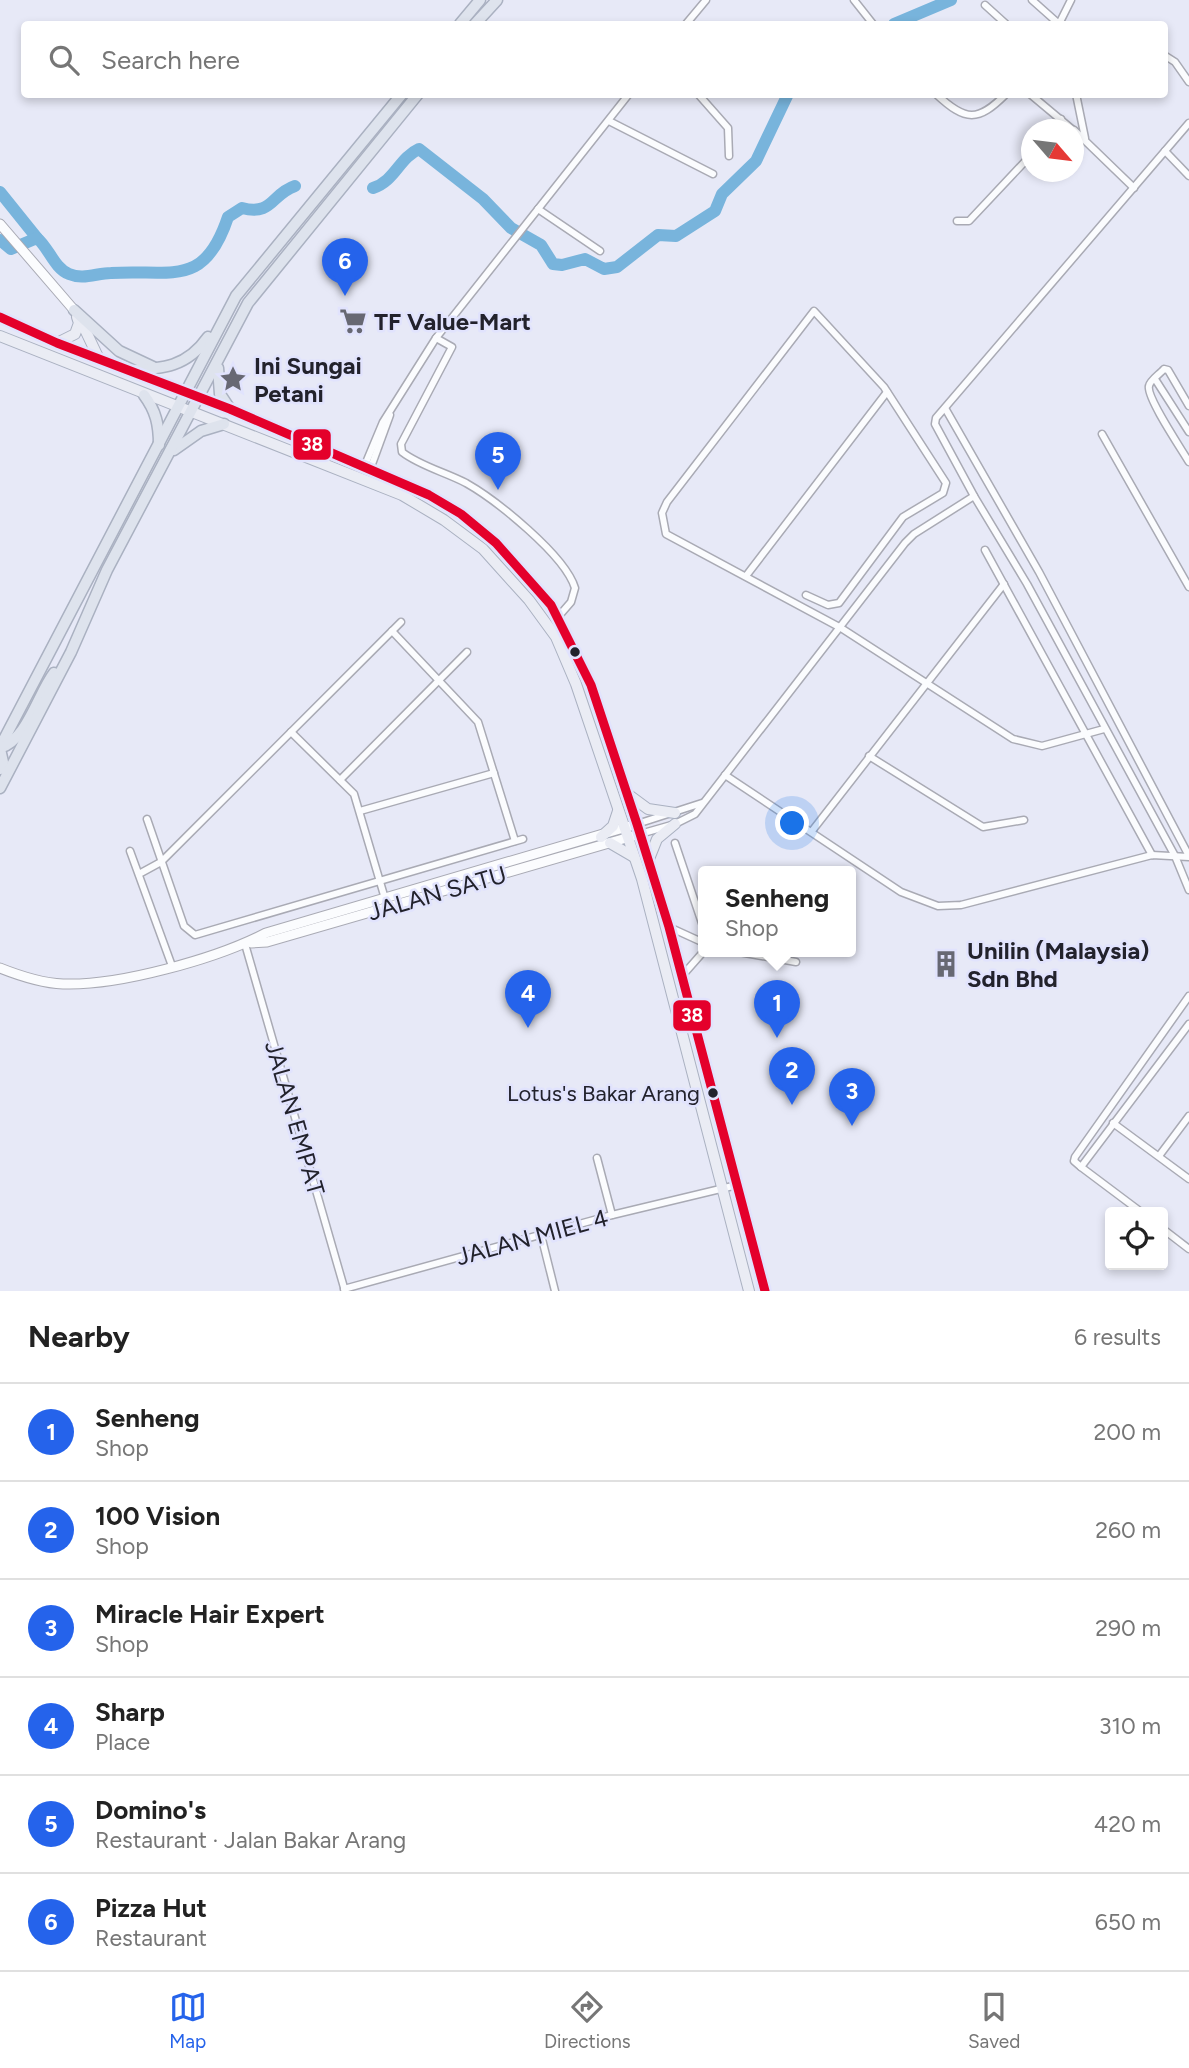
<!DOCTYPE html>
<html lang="en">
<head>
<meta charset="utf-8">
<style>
  :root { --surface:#fff; --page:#f2f2f2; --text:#222; --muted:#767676; --line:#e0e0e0; --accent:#2563eb }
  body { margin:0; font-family:Figtree,sans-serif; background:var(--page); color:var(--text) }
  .controls { position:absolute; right:21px; bottom:21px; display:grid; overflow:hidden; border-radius:7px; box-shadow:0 4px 10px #0003 }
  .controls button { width:63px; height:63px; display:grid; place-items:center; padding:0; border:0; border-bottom:2px solid var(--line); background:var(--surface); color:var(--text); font:35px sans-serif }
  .compass { position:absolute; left:1021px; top:119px; width:63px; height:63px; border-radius:50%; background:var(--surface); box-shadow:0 4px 10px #0003; rotate:118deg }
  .you { position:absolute; left:793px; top:824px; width:24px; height:24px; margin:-18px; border:5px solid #fff; border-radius:50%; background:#1a73e8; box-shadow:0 0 0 10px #1a73e833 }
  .badge { display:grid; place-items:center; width:46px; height:46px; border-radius:50%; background:var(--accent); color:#fff; font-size:23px; font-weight:700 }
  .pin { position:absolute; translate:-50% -58px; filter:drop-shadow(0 2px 4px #0008) }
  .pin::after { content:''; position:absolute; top:37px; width:24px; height:21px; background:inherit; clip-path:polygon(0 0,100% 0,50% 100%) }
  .popup { position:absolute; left:698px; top:866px; width:158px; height:91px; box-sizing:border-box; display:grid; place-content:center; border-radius:7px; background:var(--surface); filter:drop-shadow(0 2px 5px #0005); font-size:23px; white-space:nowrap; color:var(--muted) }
  .popup b { font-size:26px; color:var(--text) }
  .popup::after { content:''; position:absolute; left:50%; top:100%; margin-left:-14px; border:14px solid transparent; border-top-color:var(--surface) }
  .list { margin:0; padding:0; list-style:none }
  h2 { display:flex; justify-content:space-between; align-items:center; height:91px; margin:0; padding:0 28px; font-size:30px }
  h2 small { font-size:23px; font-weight:400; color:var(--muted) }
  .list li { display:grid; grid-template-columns:46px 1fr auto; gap:21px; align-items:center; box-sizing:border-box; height:98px; padding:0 28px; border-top:2px solid var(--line) }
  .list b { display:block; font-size:26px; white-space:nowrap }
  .list p { margin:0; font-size:23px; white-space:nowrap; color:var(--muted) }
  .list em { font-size:23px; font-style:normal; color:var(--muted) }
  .icon { flex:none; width:38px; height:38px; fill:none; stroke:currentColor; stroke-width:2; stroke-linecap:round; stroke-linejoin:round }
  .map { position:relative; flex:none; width:1189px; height:1291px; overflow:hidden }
  .search { position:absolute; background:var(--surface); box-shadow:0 4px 10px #0003; left:21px; right:21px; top:21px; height:77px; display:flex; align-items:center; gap:18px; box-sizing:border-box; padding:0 24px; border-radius:7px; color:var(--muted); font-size:26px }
  .sheet { height:679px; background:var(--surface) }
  nav { display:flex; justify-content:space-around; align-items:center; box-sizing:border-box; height:98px; border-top:2px solid var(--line); background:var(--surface); font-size:19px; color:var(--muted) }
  nav a { display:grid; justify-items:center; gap:4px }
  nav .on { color:var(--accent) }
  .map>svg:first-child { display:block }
</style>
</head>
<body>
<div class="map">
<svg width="1189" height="1291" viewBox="0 0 1189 1291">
  <rect width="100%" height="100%" fill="#e7e9f7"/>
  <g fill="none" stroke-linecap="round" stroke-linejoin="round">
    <!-- river -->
    <g stroke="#78b4dc" stroke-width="12">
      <path d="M894,24L951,0"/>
      <path d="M373,188C395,181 399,158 419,149L483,199L511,228L541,245L553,264L562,265L585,259L604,269L617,267L658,235L676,236L715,211L722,194L756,161L788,94"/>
      <path d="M0,192L37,238"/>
      <path d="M0,240L11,249L37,238C49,248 54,268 69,274C83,280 97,273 111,273C172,269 204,289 228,217L242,208C273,216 271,194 295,186"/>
    </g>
    <defs>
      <g id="street">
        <path d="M854,0L873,24"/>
        <path d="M1032,0L1059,24"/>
        <path d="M985,5L1006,24"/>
        <path d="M686,24L706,0"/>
        <path d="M1059,24L1071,0"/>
        <path d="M1164,55L1175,62L1189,82"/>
        <path d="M698,94L728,128L729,156"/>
        <path d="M936,94C966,122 978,122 1006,94"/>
        <path d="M1030,94L1073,130"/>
        <path d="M1076,94L1085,138"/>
        <path d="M609,121L713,174"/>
        <path d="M1189,123L936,418L935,424L974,496L1027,584L1175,856L1189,890"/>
        <path d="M1053,130L1061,119"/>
        <path d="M1074,130L1134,188"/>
        <path d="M1165,151L1189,176"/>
        <path d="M538,209L600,251"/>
        <path d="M957,221H969L1032,154"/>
        <path d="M436,338L452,347L401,444L402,452C420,466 445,472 466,483C496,500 565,555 575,588L571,602L558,617"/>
        <path d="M1155,379L1189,432"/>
        <path d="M1189,406L1168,370L1164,369C1160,374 1150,380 1149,386C1146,397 1182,450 1189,462"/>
        <path d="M945,408L1039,572L1189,856"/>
        <path d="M1102,434L1189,587"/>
        <path d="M365,465L383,422L436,338L629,94"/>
        <path d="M371,467L390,415"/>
        <path d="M985,550L1152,855"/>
        <path d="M746,576L887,392"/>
        <path d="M806,595L828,605L839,603L903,517L943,493L946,483L884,387L814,311L667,502L662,513L666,534L841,628L1013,739L1042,746L1104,729"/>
        <path d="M392,631L478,722L515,841"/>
        <path d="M291,732L354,794L386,902"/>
        <path d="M869,756L983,827L1024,820"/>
        <path d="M725,775L901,892L938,906L961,905L1152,855L1189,857"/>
        <path d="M340,780L467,652"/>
        <path d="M360,811L494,773"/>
        <path d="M147,819L184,926L195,935L523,839"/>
        <path d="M637,824L702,803"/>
        <path d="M812,831L1004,584"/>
        <path d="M640,834L675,824L695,814L905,543L914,534L974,496"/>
        <path d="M675,843L704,929"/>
        <path d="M130,851L172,966"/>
        <path d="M139,874L161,862L401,622"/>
        <path d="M669,927L704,943"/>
        <path d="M245,944L345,1291"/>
        <path d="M739,952L796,962"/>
        <path d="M682,976L704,951"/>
        <path d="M1113,1123L1189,1179"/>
        <path d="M1159,1156L1189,1116"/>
        <path d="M597,1158L612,1215"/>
        <path d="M1081,1167L1189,1024"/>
        <path d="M1141,1212L1081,1167L1074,1161L1075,1157L1189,996"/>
        <path d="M1163,1229L1189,1249"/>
        <path d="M541,1235L555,1291"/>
        <path d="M344,1289L612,1215L737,1185"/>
      </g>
      <g id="secondary">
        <path d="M0,224L74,310"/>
        <path d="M251,943L267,942L640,834"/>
        <path d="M0,968C20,976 41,983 63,984C118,986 216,959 266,933L637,824"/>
      </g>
      <g id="primary">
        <path d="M0,317L57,343L230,409L429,495L461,514L496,543L551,605L591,685L637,824L669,927L765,1291"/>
        <path d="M80,319L99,359"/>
        <path d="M0,336L402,495L444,520L483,549L529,600L556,637L576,684L642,879L749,1291"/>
        <path d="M57,343L75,334L79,323L77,317"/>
        <path d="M629,795L648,809L675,813"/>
        <path d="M601,837L613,826L618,811"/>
        <path d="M610,843L634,857"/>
        <path d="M649,859L657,839L675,824"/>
      </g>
      <g id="highway">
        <path d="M460,24L480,0"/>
        <path d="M475,24L497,0"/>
        <path d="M74,310L119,351L153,367"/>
        <path d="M218,368L220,394L230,409"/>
        <path d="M129,370C163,369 187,367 208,337"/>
        <path d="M144,395C156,411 159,425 159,445"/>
        <path d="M174,450L201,431L224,424"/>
        <path d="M0,747L236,296L402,94"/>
        <path d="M0,748C27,740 38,694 54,673"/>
        <path d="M0,749L3,762L0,769"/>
        <path d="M0,788L71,652L107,570L248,303L418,94"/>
      </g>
    </defs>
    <!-- street casing -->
    <use href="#street" stroke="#a9aab4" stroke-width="9"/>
    <!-- secondary casing -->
    <use href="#secondary" stroke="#a9aab4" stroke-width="11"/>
    <!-- primary casing -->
    <use href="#primary" stroke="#aab1c1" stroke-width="12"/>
    <!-- highway casing -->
    <use href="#highway" stroke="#aab1c1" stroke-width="13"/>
    <!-- street -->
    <use href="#street" stroke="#fbfcfe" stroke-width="6"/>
    <!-- secondary -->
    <use href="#secondary" stroke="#fbfcfe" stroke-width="9"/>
    <!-- primary -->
    <use href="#primary" stroke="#eaecf4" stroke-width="10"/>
    <!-- highway -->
    <use href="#highway" stroke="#dee3ed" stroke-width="10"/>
    <defs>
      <path id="bus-1" d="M0,317L57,343L230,409L429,495L461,514L496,543L551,605L591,685L637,824L669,927L765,1291"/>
    </defs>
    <!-- bus-1 casing -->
    <use href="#bus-1" stroke="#e1e3fd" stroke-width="14"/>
    <!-- bus-1 -->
    <use href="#bus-1" stroke="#e4002b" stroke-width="9"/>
  </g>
  <!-- icons -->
  <defs>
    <symbol id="supermarket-bare" viewBox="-9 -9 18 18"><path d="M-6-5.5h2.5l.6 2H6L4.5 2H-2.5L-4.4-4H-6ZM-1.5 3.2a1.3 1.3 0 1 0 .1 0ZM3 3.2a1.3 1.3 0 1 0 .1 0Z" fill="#676873" stroke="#e1e3fd" stroke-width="2.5" paint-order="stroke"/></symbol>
    <symbol id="sight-bare" viewBox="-9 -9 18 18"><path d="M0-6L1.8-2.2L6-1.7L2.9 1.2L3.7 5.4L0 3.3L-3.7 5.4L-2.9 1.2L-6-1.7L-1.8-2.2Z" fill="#676873" stroke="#e1e3fd" stroke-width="2.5" paint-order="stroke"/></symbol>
    <symbol id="building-bare" viewBox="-9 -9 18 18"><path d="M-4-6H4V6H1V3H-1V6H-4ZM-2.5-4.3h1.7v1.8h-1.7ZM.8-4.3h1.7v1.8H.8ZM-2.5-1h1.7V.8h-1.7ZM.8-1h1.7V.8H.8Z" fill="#676873" stroke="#e1e3fd" stroke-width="2.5" paint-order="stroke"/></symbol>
  </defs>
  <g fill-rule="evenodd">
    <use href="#supermarket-bare" x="334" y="302" width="38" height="38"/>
    <use href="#sight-bare" x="214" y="360" width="38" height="38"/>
    <use href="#building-bare" x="927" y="945" width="38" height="38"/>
  </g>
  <!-- markers -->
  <g fill="#22222c" stroke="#e1e3fd" stroke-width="2.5">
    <circle cx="575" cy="652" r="6"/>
    <circle cx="713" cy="1093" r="6"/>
  </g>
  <g text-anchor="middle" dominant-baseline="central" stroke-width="5" stroke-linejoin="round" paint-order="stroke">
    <!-- bus labels -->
    <g font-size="22" fill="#22222c" stroke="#e1e3fd" text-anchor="end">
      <text x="700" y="1093">Lotus's Bakar Arang</text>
    </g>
    <!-- poi labels -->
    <g font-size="24" font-weight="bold" fill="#22222c" stroke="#e1e3fd" text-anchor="start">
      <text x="374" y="321">TF Value-Mart</text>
      <text x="254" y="365">Ini Sungai<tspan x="254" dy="28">Petani</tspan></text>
      <text x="967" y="950">Unilin (Malaysia)<tspan x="967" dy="28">Sdn Bhd</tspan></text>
    </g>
    <!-- street labels -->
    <g font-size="24" fill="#22222c" stroke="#e1e3fd">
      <text transform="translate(437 893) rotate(-16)">JALAN SATU</text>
      <text transform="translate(295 1118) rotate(74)">JALAN EMPAT</text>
      <text transform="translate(532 1237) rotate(-15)">JALAN MIEL 4</text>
    </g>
  </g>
  <g stroke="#e1e3fd" stroke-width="2.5">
    <rect x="292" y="428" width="40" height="33" rx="7" fill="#e4002b"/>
    <rect x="672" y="999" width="40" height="33" rx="7" fill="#e4002b"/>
  </g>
  <g font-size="19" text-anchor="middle" font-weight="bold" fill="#fff">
    <text x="312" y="451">38</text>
    <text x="692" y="1022">38</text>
  </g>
</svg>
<div class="controls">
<button><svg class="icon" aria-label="locate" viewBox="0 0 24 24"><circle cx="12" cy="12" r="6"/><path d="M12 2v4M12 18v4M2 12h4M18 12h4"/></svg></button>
</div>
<svg class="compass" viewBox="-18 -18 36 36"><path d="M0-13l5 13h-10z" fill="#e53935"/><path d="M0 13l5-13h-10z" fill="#767676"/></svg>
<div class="you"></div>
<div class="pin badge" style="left:777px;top:1038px">1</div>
<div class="popup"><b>Senheng</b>Shop</div>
<div class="pin badge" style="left:792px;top:1105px">2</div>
<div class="pin badge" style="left:852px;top:1126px">3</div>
<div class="pin badge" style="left:528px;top:1028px">4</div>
<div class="pin badge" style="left:498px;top:490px">5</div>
<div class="pin badge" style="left:345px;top:296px">6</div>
<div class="search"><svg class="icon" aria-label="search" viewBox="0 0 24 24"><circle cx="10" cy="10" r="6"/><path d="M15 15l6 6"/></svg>Search here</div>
</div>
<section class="sheet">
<h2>Nearby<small>6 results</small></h2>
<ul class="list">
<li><span class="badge">1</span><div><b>Senheng</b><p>Shop</p></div><em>200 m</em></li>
<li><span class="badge">2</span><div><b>100 Vision</b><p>Shop</p></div><em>260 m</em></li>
<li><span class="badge">3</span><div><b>Miracle Hair Expert</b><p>Shop</p></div><em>290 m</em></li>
<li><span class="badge">4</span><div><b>Sharp</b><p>Place</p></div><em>310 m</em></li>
<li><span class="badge">5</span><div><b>Domino's</b><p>Restaurant · Jalan Bakar Arang</p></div><em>420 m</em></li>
<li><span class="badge">6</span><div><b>Pizza Hut</b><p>Restaurant</p></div><em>650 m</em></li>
</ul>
</section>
<nav>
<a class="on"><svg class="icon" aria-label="map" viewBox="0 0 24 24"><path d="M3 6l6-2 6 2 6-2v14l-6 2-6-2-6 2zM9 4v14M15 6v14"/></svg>Map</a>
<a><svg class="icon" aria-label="directions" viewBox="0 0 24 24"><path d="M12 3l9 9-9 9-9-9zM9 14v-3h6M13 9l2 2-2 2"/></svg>Directions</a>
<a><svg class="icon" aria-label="saved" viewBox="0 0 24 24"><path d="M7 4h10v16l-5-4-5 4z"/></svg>Saved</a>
</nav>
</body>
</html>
